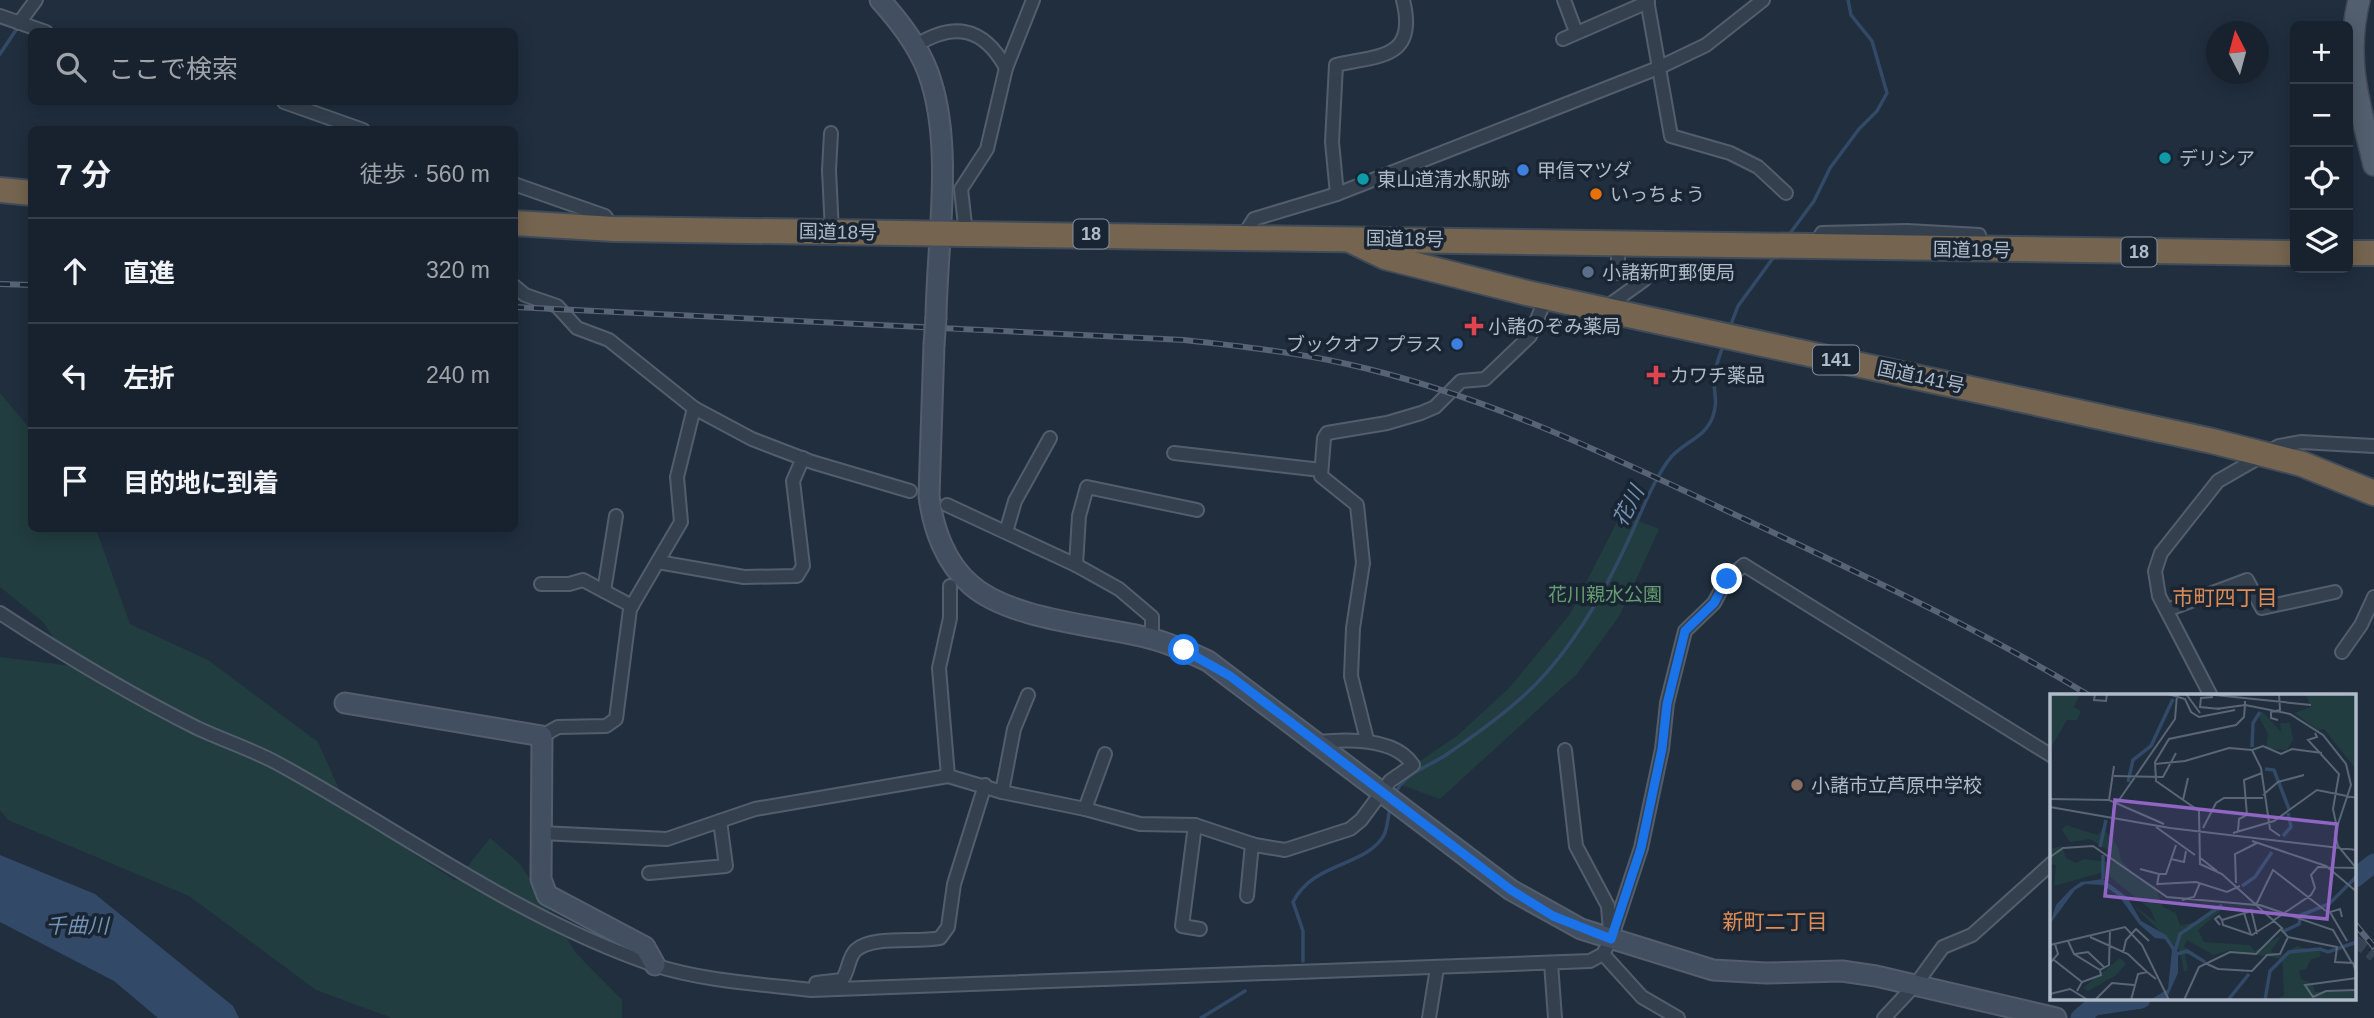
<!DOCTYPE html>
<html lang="ja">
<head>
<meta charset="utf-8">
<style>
  :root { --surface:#18222e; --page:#252f3a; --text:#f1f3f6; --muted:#9fa4aa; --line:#363f4a }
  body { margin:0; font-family:Arial,"Noto Sans JP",sans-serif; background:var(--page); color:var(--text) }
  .controls { position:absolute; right:21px; top:21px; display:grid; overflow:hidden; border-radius:10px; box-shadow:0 4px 18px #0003 }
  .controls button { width:63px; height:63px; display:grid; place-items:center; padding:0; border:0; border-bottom:2px solid var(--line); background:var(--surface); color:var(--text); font:35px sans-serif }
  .compass { position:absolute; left:2206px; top:21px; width:63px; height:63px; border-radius:50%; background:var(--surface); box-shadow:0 4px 18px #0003; rotate:354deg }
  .stop { position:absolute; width:21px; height:21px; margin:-16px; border:5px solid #1a73e8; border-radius:50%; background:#fff }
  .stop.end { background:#1a73e8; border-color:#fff; box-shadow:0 2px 7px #0008 }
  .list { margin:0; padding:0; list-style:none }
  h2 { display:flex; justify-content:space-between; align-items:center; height:91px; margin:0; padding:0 28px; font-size:30px }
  h2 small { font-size:23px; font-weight:400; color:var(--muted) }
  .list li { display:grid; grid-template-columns:46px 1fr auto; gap:21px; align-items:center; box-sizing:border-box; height:105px; padding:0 28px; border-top:2px solid var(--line) }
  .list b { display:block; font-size:26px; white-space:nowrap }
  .list em { font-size:23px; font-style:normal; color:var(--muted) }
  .icon { flex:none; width:38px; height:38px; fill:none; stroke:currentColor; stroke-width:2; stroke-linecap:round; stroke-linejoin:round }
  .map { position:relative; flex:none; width:2374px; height:1018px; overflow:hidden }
  .search { position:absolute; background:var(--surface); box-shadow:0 4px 18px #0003; left:28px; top:28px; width:490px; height:77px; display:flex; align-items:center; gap:18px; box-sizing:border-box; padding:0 24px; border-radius:10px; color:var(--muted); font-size:26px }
  .panel { position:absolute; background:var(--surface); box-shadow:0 4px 18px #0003; left:28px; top:126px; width:490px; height:406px; border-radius:10px }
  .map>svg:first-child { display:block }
</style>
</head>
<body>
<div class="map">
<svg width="2374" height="1018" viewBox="0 0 2374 1018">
  <rect width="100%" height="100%" fill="#202e3e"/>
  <!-- green -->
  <g fill="#223d3f">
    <path d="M0,393L31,430L32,528L96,529L130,624L208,660L318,742L349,811L456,881L490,838L520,864L576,953L622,1000V1018H392L316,990L189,896L8,820L0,810V657L72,666L43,622L0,587Z"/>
    <path d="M1621,514L1659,529L1620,615L1577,674L1440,799L1390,781L1457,736L1510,687L1570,614Z"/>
  </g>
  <!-- water -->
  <path fill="#324a67" d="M0,855L95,894L233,1006L239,1018H158L114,981L0,922Z"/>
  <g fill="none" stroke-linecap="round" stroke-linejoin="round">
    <!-- stream -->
    <g stroke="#324a67" stroke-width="3.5">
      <path d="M0,54L16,30"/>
      <path d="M1788,236L1814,201L1830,168L1859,129L1877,111L1887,93L1872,41L1851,15L1848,0"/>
      <path d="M1730,327L1738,306L1776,254"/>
      <path d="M1395,794C1404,772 1431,766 1449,753C1479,732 1510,710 1536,684C1575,644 1605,591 1628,541C1640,516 1654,477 1672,456C1686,441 1706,437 1713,416C1718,402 1714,394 1714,380C1715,368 1719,356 1724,344"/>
      <path d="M1303,961V931L1293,902C1314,861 1366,867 1384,835C1388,827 1388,816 1390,808"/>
      <path d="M1201,1018L1245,991"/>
    </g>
    <!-- river -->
    <g stroke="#324a67" stroke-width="19">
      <path d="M2355,878L2374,863"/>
      <path d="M2080,1018L2094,1006L2141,999"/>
    </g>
    <!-- street-tunnel -->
    <path stroke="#364353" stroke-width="12" stroke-dasharray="12 6" stroke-linecap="butt" d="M2355,941L2374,956"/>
    <defs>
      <g id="street">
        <path d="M1564,0L1576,32"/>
        <path d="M1647,0L1671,136L1730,153L1758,167L1786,193"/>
        <path d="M0,16L46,32"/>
        <path d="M19,23L36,0"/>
        <path d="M1563,39L1648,2"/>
        <path d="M915,46C953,22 983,26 1006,68"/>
        <path d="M284,102L363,130"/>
        <path d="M831,133L829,170L832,232"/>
        <path d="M514,184L605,216L614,229"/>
        <path d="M1337,194L1332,142L1336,65C1378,55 1418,60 1403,0"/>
        <path d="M966,234L961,189L987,149L1006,68L1033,0"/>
        <path d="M1244,235L1254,219L1337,194L1658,68L1706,45L1763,0"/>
        <path d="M1813,248L1822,233L1907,231L1979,235L1983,250"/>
        <path d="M514,286L525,295L557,306L577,328L609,340L694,408L752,439L812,462L910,491"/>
        <path d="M1605,308L1644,280L1643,276L1618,273V243"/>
        <path d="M1174,453L1321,470"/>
        <path d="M947,505L1076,565L1119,589L1152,617V638"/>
        <path d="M1006,532L1015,501L1050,438"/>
        <path d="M658,562L744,577L797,576L803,566L793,481L803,458"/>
        <path d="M1076,565L1079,516L1087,487L1197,510"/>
        <path d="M541,584H569L583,580L632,606"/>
        <path d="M604,591L616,516"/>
        <path d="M2167,610L2247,580L2262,608L2335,592"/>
        <path d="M0,613C64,655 129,694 197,728C223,740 250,749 275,762C400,830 518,919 654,965C703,981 760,984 811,990L1590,961L1603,954L1611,939L1641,848L1662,749L1667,703L1685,631L1714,603L1727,579L1744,565L2052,756"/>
        <path d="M2342,652L2361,625L2374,597"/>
        <path d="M2211,696L2159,596L2155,571L2161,553L2218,481L2279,446L2301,442L2374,446"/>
        <path d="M542,736L558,727L606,726L616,719L630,609L681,522L677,477L694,408"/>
        <path d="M1367,740L1351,676L1353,628L1363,563L1357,505L1321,476L1324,438L1327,433L1387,423L1421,413L1435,407L1461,381L1485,379L1530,336L1546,298"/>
        <path d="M1565,750L1576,846L1608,906L1610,932"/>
        <path d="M948,776L939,668L950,618V586"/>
        <path d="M1002,792L1014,729L1028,695"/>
        <path d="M1085,809L1105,754"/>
        <path d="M1195,825L1182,926L1200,929"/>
        <path d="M541,833L667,839L755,809L948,776L1002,792L1085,809L1140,824L1195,825L1255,845L1285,850L1350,829L1361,820L1390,781L1413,765C1395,737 1347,739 1318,742"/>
        <path d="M649,873L726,866L720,821"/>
        <path d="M1247,896L1252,844"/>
        <path d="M1603,954L1642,997L1678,1018"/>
        <path d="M1551,963L1555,1018"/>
        <path d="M816,983L842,980C849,971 848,957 856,950C873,935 917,943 940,938L948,927L954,884L985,785"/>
        <path d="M1429,1018L1437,968"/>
        <path d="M1884,1018L1916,984L1943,947L1972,935L2052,863"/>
      </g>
      <g id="secondary">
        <path d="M880,0C901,23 922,50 931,81C953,151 937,244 936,317"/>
        <path d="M934,345L929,496C933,528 945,563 971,585C1011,620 1097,625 1149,638C1169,643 1189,652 1208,661L1511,890L1581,929L1713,970L1766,973L1842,971L1876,976L2056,1018"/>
        <path d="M345,703L542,736L541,879L547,895L645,947L655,965"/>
      </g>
      <path id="primary" d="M2359,0C2344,62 2360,105 2374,165"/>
      <g id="highway">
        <path d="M0,190L32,193"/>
        <path d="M514,223L614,229L2295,253"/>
        <path d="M1352,241L1385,257L1527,293L2212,441L2302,464L2374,493"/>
        <path d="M2348,253H2374"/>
      </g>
    </defs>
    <!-- street casing -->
    <use href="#street" stroke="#535e6c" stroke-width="16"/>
    <!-- secondary casing -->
    <use href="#secondary" stroke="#535e6c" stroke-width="23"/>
    <!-- primary casing -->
    <use href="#primary" stroke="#3e4957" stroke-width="24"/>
    <!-- highway casing -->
    <use href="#highway" stroke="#404b59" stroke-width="28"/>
    <!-- street -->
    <use href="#street" stroke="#34404e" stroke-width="12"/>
    <!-- secondary -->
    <use href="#secondary" stroke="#424f61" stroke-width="19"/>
    <!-- primary -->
    <use href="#primary" stroke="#525f6e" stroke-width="21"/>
    <!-- highway -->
    <use href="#highway" stroke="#756550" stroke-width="24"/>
    <defs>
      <g id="rail">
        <path d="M0,284L32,285"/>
        <path d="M514,307L1184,340C1239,346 1293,352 1347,364C1496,397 1632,467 1770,531C1879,583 1987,633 2090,696"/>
        <path d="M2355,924L2374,947"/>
      </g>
    </defs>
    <!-- rail casing -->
    <use href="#rail" stroke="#566476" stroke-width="6"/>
    <!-- rail -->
    <use href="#rail" stroke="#1a2533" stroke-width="3.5" stroke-dasharray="10" stroke-linecap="butt"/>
    <defs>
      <path id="secondary-bridge" d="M934,345L936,317"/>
    </defs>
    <!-- secondary-bridge casing -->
    <use href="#secondary-bridge" stroke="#535e6c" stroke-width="23" stroke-linecap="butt"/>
    <!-- secondary-bridge -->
    <use href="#secondary-bridge" stroke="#424f61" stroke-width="19"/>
  </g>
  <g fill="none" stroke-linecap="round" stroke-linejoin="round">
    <!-- route -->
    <path stroke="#1a73e8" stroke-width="9" d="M1184,650L1230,676L1511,890L1553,916L1611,939L1641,848L1662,749L1667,704L1685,631L1714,603L1727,579"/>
  </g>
  <!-- markers -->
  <g fill="#0f9aa8" stroke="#1a2533" stroke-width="2.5">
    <circle cx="2165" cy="158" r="7"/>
    <circle cx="1363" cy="179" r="7"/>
  </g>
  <g fill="#3f7fe0" stroke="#1a2533" stroke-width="2.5">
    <circle cx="1523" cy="170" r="7"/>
    <circle cx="1457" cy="344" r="7"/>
  </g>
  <circle fill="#e8710a" stroke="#1a2533" stroke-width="2.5" cx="1596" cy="194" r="7"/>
  <circle fill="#5c6f8a" stroke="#1a2533" stroke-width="2.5" cx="1588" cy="272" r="7"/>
  <g fill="#e0444e" stroke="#1a2533" stroke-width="2.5">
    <path d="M1470.5 315.5h7v7h7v7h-7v7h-7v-7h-7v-7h7z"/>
    <path d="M1652.5 364.5h7v7h7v7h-7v7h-7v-7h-7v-7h7z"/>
  </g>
  <circle fill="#8d6e63" stroke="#1a2533" stroke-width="2.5" cx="1797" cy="785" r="7"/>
  <g text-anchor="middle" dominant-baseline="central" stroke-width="7" stroke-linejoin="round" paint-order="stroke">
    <!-- shield labels -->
    <g fill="#1a2533" stroke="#838e9d" stroke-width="2">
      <rect x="1073.5" y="219.5" width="35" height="29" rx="5"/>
      <rect x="2121.5" y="237.5" width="35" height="29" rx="5"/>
      <rect x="1813" y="345.5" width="46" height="29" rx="5"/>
    </g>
    <g font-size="18" font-weight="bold" fill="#b0bbca">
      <text x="1091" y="234">18</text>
      <text x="2139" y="252">18</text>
      <text x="1836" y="360">141</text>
    </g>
    <!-- poi labels -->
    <g font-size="19" fill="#b0bbca" stroke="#1a2533" text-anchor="start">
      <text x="2179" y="158">デリシア</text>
      <text x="1537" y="170">甲信マツダ</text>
      <text x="1377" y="179">東山道清水駅跡</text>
      <text x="1610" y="194">いっちょう</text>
      <text x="1602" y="272">小諸新町郵便局</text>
      <text x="1488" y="326">小諸のぞみ薬局</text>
      <text x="1443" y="344" text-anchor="end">ブックオフ プラス</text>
      <text x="1670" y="375">カワチ薬品</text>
      <text x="1811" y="785">小諸市立芦原中学校</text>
    </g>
    <!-- street labels -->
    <g font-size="19" fill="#b0bbca" stroke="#1a2533">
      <text transform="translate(838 232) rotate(1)">国道18号</text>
      <text transform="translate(1405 239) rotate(1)">国道18号</text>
      <text transform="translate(1972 250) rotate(1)">国道18号</text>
      <text transform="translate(1921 377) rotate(12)">国道141号</text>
    </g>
    <!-- park labels -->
    <g font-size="19" fill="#649d6f" stroke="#1a2533">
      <text x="1605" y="594">花川親水公園</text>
    </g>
    <!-- water labels -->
    <g font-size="21" font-style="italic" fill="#7492b4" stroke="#1a2533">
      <text transform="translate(1628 506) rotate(-62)">花川</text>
      <text x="77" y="925">千曲川</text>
    </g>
    <!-- neighbourhood labels -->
    <g font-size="21" fill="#e08c55" stroke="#1a2533">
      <text x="2225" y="597">市町四丁目</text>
      <text x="1775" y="921">新町二丁目</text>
    </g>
  </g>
  <!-- overview -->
  <g transform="translate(2050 694)">
    <rect width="306" height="306" fill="#202e3e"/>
    <path d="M0,0H30L24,13L31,17L27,26H17L0,55ZM250,0L307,2L306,75L274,35L268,36L244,19L261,13L257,3ZM212,17L231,38L230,29H240L243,46L237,56L216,55L218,40L209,23ZM16,131L47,141L54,135L68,153L71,166L90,186L105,192L113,213L126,219L130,232L149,227L163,213L173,215L148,236L154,248L200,251L205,257L233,240L221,257L230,262L247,252L261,256L271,253L270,263L261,265L256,275L249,277L251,285L262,289L265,298L306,297V306H225L234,301L232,265L180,256L163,261L137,246L134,253L144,259L135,261L138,276L134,278L130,257L83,211L106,228L100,215L54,178L4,192L6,171L0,170V155L12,152L16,164L26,169L34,165L64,169L56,155L40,145L20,148L12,136ZM70,264L76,270L65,282L38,297L33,294Z" fill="#223d3f"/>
    <path d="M53,185L77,203L91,227L116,241L128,258V279L116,306H100L118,295L122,256L115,245L105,244L89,230L69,202L53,191L35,190L25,196L0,230L6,211L21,195L31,188Z" fill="#324a67"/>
    <path fill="none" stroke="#324a67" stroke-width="3.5" d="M202,53L203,29L210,18M215,75L224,76L239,115M78,88L83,66L101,52L123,5M233,142L241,133L238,119M50,153L56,126M53,185V161M192,192L205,183L222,158M232,238L249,230L251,221L279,210L307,182M125,257L130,240L172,211M127,260L137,257L155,268M178,306L199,280M215,306L220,277L239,258L270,255L278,258L307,248"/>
    <path fill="none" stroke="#5a6676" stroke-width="2" d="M45,0L44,6L56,7L57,0M118,0L135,5L141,18L149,23L185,16M136,0L150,19M155,0L261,11M163,3L151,4L150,13L170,15M195,7V11L240,20L273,41L296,70L301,91L285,139L288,152L307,175M195,11L194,23L186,31L119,45L105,68L106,87L149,117L150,170L172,180L204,209L283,236L302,269M166,15L195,11M228,26L221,24V18L230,16L229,0M265,39L267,43L258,46L289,80L283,115L286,129M202,56L213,52L231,60L242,55L272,59M105,70L135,67L179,54L202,56L211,74L220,135L230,142M64,82L113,83L126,59M213,101L228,88L254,81M0,105L59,106L114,130M59,106L64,72M133,106L138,84M67,109L125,25L127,1M0,113L120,134L307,156M106,133L145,161M153,134L166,109L174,104H213M188,137L189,125L197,121L194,86L212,79M183,139L224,127L267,96L307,104M202,147L276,172L307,198M0,163L13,154L43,152L117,203L206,211L233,235M149,163L167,177M121,165L134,168L136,157M90,175L109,180L107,191M109,180H116L126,151M186,189L185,160L207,149M108,190L146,188L177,198L190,192M132,206L144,203L150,189M206,211L223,176L276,217M201,215L207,240M194,219L201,241M292,223L290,215L280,218L297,247M172,226L173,231L202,241L224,227M224,226L261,201L265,194L261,181L268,173L307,174M170,231L165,225L169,222L172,226L201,217M40,243L78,260L97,278M18,247L24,260L50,276M0,251L75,233L92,251L119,306M73,259L76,246L86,235L99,247M25,260L38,258L55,274M4,266L32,288M0,269L8,260L5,250M155,269L168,275L202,277L217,261L230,260L238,243M307,284L255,291L263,303L276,297L307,296M27,297L32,288L51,281L50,276L59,271L60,236M0,300L20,295L38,306M45,306L62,289L84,291M81,306L88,280L97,278L106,285M134,306L149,273L180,258L206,260L231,235L238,243L287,253L285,268L303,269L307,281"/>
    <path fill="#9065c3" fill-opacity="0.15" stroke="#9065c3" stroke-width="3.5" d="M65,106L287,130L277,225L55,202Z"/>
    <rect width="306" height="306" fill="none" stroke="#b0bbca" stroke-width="3.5"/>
  </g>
</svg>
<div class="controls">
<button>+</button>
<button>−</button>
<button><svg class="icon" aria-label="locate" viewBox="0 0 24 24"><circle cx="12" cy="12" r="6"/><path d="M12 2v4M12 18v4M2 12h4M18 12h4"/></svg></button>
<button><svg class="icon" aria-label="layers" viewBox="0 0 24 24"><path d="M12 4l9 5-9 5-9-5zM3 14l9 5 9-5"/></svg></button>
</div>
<svg class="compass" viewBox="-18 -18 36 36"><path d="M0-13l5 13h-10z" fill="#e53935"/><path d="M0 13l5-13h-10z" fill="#9fa4aa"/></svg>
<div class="stop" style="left:1184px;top:650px"></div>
<div class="stop end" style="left:1727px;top:579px"></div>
<div class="search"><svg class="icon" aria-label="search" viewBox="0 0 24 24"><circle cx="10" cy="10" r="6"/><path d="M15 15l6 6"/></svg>ここで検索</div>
<section class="panel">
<h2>7 分<small>徒歩 · 560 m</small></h2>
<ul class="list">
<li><svg class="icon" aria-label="ahead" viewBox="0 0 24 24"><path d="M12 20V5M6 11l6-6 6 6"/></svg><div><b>直進</b></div><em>320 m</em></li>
<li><svg class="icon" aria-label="left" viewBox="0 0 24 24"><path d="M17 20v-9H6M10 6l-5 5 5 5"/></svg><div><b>左折</b></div><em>240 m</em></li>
<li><svg class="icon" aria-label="arrive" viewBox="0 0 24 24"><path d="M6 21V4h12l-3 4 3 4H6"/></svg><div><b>目的地に到着</b></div></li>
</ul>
</section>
</div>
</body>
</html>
